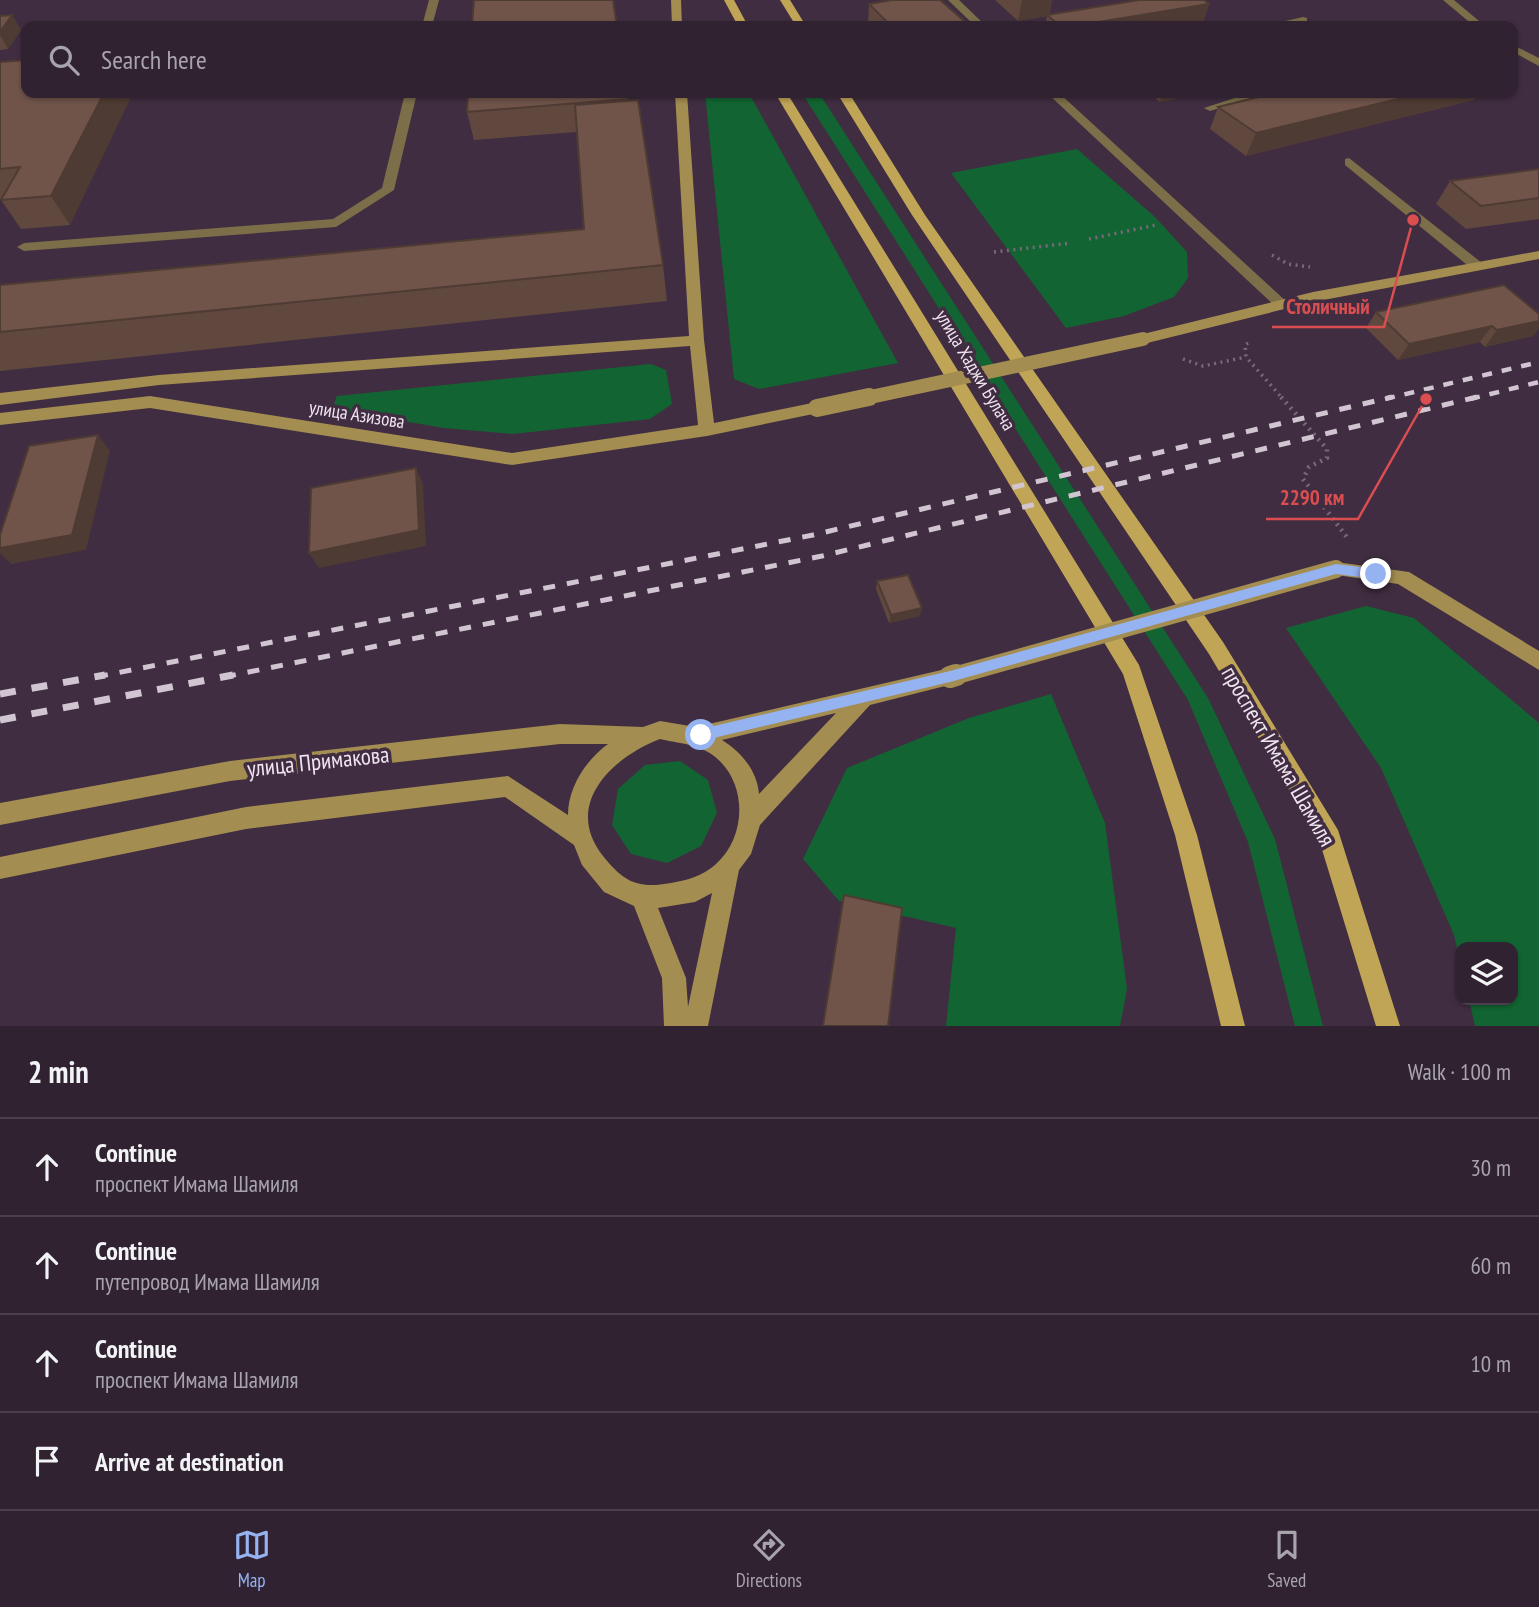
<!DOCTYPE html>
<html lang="en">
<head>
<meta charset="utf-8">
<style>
  :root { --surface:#302231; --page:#3c2f3d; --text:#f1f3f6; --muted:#a8a4ab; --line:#4b3f4d; --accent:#95b2f1 }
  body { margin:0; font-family:"PT Sans Narrow",sans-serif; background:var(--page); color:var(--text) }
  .controls { position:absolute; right:21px; bottom:21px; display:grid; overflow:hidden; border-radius:14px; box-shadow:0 2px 5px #0004 }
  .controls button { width:63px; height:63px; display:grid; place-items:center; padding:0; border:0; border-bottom:2px solid var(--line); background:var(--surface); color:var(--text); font:35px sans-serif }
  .stop { position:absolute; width:21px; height:21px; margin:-16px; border:5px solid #95b2f1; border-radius:50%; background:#fff }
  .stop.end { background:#95b2f1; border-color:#fff; box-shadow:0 2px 7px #0008 }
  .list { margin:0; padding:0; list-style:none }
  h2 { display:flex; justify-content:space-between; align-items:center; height:91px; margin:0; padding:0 28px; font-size:30px }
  h2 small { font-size:23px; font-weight:400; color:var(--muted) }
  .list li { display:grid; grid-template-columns:46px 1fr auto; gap:21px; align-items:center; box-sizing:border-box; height:98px; padding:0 28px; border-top:2px solid var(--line) }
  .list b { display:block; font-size:26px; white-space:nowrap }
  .list p { margin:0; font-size:23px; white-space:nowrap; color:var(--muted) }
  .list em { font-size:23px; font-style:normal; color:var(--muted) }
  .icon { flex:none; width:38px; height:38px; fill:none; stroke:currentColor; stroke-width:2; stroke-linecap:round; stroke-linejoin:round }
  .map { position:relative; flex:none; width:1539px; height:1026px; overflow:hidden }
  .search { position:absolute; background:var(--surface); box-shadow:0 2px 5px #0004; left:21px; right:21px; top:21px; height:77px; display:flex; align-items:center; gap:18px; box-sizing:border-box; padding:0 24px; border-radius:14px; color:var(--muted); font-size:26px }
  .sheet { height:483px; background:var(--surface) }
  nav { display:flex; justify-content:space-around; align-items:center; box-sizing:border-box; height:98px; border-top:2px solid var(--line); background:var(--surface); font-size:19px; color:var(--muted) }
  nav a { display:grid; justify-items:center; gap:4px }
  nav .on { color:var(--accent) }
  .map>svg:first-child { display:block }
</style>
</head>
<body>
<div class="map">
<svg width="1539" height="1026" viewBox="0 0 1539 1026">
  <rect width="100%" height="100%" fill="#402d41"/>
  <!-- green -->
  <g fill="#126532">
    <path d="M705,93H749L898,363L759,389L734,379Z"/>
    <path d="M802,93H819L1208,698L1275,839L1323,1026H1295L1248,842L1188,700Z"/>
    <path d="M1077,149L1155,217L1187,252L1188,278L1174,297L1124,316L1066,328L951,173Z"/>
    <path d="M651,364L666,370L672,404L650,419L513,434L444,428L332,409L337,396Z"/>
    <path d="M1366,606L1414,618L1539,723V1026H1475L1469,1000H1513V947H1460V961L1454,935L1381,768L1286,628Z"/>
    <path d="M1051,694L1105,823L1127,989L1120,1026H946L956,928L839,901L803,859L847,768L969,718Z"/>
    <path d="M680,761L708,780L717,813L701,846L667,863L631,854L612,825L618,789L645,765Z"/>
  </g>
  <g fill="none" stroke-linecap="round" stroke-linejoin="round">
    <!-- path-far1 -->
    <g stroke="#79697a" stroke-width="3.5" stroke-dasharray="2 4.5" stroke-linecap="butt">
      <path d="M1089,239L1156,225"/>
      <path d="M994,252L1071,243"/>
      <path d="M1272,255L1288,264L1310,267"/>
      <path d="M1248,343L1245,345L1246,357L1283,399"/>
      <path d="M1183,359L1203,366L1246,357"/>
    </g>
    <!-- path -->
    <path stroke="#79697a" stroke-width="4.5" stroke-dasharray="2 5" stroke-linecap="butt" d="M1281,397L1327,449V458L1309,467L1303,479L1349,540"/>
    <!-- lane -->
    <g fill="#7b6e49" fill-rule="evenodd">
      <path d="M429,0H439L432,26H422Z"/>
      <path d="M1303,17L1307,18V22L1285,26H1264Z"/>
      <path d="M405,93H417L394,190L336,227L24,251L17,247L24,243L333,219L382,188Z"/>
      <path d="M1250,93H1267L1210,111L1204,108Z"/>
      <path d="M1349,158L1482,263V269H1472L1345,165V159Z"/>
    </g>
    <!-- street -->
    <g fill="#7b6e49" fill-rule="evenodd">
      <path d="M948,0H959L986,26H975Z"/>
      <path d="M1443,0H1454L1485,26H1474Z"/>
      <path d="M1513,45L1539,58V66L1513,52Z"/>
      <path d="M1047,93H1059L1287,302L1289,305L1287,308H1277Z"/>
    </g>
    <!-- secondary -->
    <g fill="#a38d51" fill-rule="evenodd">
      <path d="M671,0H681L682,26H672Z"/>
      <path d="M675,93H687L704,340L714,423L817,402L825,408L823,412L707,436L512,465L150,408L0,425V413L150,396L512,453L698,425L690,346L159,385L0,405V393L159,375L689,336Z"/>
      <path d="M1539,251V259L1313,302L1143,344L1136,339L1143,334L1313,292Z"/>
      <path d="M1336,562L1409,572L1539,651V670L1398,584L1330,574L1327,569L1330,564Z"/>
      <path d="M950,668L957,671L960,677L957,683L870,705L760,825L751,854L739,870L708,1026H664L662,978L634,906L604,892L582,865L574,845L505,797L246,829L0,879V857L246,807L508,776L568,815C568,787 586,760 608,744H560L230,781L0,825V803L230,761L560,724L643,727L660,721L696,727ZM836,713L759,794C757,770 741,752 722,740ZM660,739C672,742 685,743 697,747C746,764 753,832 715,865C702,876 688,880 671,883C637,889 624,882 603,856C562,804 613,757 660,739ZM712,893L688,1007L686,978L658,908L695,902Z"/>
    </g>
    <!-- primary -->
    <g fill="#c1a556" fill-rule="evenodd">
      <path d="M724,0H734L748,26H738Z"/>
      <path d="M780,0H790L806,26H796Z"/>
      <path d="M775,93H787L1139,665L1197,835L1245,1026H1221L1175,835L1123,674Z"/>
      <path d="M837,93H849L925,215L1223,642L1338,830L1400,1026H1376L1320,843L1209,654L912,215Z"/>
    </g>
    <!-- rail-far2 -->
    <g stroke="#d2c5d2" stroke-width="4.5" stroke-dasharray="10 10" stroke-linecap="butt">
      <path d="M1385,399L1539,362"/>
      <path d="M1470,399L1539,382"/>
    </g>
    <!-- rail-far1 -->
    <g stroke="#d2c5d2" stroke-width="5" stroke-dasharray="12 12" stroke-linecap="butt">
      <path d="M96,677L813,535L1392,397"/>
      <path d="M224,677L822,556L1477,397"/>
    </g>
    <!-- rail -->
    <g stroke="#d2c5d2" stroke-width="7" stroke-dasharray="16 16" stroke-linecap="butt">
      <path d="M0,694L105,675"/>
      <path d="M0,720L233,675"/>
    </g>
    <!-- secondary-bridge-far2 -->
    <path stroke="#a38d51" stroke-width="14" d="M861,399L1143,339"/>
    <!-- secondary-bridge-far1 -->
    <g stroke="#a38d51" stroke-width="18">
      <path d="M817,408L869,397"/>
      <path d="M950,677L1336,569"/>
    </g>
    <!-- secondary-bridge -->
    <path stroke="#a38d51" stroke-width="22" d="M950,677L956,675"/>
  </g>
  <!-- wall -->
  <g fill="#60483f">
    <path d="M887,0H940L970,26H868L869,4L888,1Z"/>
    <path d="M995,0H1052L1049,15L1209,4L1202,25L1195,26H1045L1047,16L1018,21Z"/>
    <path d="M12,15L21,30L8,49L0,50V16Z"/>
    <path d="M0,62L70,225L21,229L1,200L2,199H0Z"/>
    <path d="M626,93L663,265L667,301L0,371V285L584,229L577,132L474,140L467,112Z"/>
    <path d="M1149,93H1201L1160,102Z"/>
    <path d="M1474,100L1246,156L1210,129L1218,107Z"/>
    <path d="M1539,169V219L1466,229L1436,204L1450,181Z"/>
    <path d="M1376,312L1539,314V328L1533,336L1485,347L1480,342L1398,360L1366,328Z"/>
    <path d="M877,581L920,616L889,623L876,589Z"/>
  </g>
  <!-- shaded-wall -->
  <g fill="#4e3b33">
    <path d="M1022,0H1052L1048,16L1018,21Z"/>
    <path d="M1209,4L1202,25L1195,26H1074Z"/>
    <path d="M12,15L21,30L8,49L0,35V32Z"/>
    <path d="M104,93H133L70,225L51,196Z"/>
    <path d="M1162,93H1201L1160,102Z"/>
    <path d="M1423,93H1478L1474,100L1246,156L1256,133Z"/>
    <path d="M1539,321V328L1533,336L1485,347L1497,330Z"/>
    <path d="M1492,326L1480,342L1398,360L1409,344Z"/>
    <path d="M98,435L110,451L86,550L11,564L0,553V548Z"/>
    <path d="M416,468L423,484L426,546L319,568L309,553Z"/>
    <path d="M922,608L920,616L889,623L891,615Z"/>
  </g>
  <!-- building -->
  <g fill="#705449" stroke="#4e3b33" stroke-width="2">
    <path d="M474,0H613L617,26H472Z"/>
    <path d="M892,0H940L970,26H891L869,4Z"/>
    <path d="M1139,0H1204L1209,4L1074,26H1060L1047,15Z"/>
    <path d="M12,15L0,32V16Z"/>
    <path d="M26,60V93H104L51,196L1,200L20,167L0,169V62Z"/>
    <path d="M468,93H626L627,99L467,112Z"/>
    <path d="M1275,93H1423L1256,133L1218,107Z"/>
    <path d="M638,100L663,265L0,332V285L584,229L575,105Z"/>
    <path d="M1539,169V198L1481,206L1450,181Z"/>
    <path d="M1504,285L1539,314V321L1497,330L1492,326L1409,344L1376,312Z"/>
    <path d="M98,435L72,535L0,548V535L29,446Z"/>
    <path d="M416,468L419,530L309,553L311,488Z"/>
    <path d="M908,575L922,608L891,615L877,581Z"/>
    <path d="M844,895L902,908L888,1026H823Z"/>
  </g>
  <!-- route -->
  <path fill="#95b2f1" d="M1336,564L1376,569L1382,574L1376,579L1336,574L950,682L701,741L694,735L701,729L950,671Z"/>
  <g text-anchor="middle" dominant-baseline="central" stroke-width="7" stroke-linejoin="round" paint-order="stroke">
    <!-- street labels -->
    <g font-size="19" fill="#f0e4f0" stroke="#402d41">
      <text transform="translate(976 370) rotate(59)">улица Хаджи Булача</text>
      <text transform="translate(357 414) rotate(9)">улица Азизова</text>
    </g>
    <!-- near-street labels -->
    <g font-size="23" fill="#f0e4f0" stroke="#402d41">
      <text transform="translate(1279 756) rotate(60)">проспект Имама Шамиля</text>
      <text transform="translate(318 761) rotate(-6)">улица Примакова</text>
    </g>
  </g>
  <!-- callouts -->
  <path fill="none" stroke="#db4e50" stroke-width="2.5" d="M1413 220L1384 327H1272M1426 399L1358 519H1266"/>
  <g fill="#db4e50" stroke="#402d41" stroke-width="2.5">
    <circle cx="1413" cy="220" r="7"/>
    <circle cx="1426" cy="399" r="7"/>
  </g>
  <g font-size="21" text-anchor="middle" font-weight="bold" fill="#db4e50" stroke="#402d41" stroke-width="7" stroke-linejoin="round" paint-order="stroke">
    <text x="1328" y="314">Столичный</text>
    <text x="1312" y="505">2290 км</text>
  </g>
</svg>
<div class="controls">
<button><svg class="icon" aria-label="layers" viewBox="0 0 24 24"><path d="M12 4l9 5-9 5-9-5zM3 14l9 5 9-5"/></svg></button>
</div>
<div class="stop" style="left:701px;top:735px"></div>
<div class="stop end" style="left:1376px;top:574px"></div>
<div class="search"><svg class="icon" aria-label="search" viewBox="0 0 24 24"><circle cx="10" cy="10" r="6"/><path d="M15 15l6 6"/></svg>Search here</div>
</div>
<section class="sheet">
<h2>2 min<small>Walk · 100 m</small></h2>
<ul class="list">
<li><svg class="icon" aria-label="ahead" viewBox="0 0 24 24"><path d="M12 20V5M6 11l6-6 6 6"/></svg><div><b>Continue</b><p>проспект Имама Шамиля</p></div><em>30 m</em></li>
<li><svg class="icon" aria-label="ahead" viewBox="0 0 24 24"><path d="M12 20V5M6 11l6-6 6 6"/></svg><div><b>Continue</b><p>путепровод Имама Шамиля</p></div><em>60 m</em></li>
<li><svg class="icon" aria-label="ahead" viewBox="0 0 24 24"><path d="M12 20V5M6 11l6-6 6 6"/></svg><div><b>Continue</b><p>проспект Имама Шамиля</p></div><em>10 m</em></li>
<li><svg class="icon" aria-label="arrive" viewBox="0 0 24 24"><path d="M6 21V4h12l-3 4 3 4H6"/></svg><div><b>Arrive at destination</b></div></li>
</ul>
</section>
<nav>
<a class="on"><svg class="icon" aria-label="map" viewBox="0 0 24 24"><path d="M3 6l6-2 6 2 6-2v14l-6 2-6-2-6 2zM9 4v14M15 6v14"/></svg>Map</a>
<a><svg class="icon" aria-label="directions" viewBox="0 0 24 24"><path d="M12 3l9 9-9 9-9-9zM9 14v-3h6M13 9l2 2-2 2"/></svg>Directions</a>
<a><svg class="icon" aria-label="saved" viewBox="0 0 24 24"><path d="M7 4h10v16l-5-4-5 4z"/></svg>Saved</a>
</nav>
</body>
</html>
